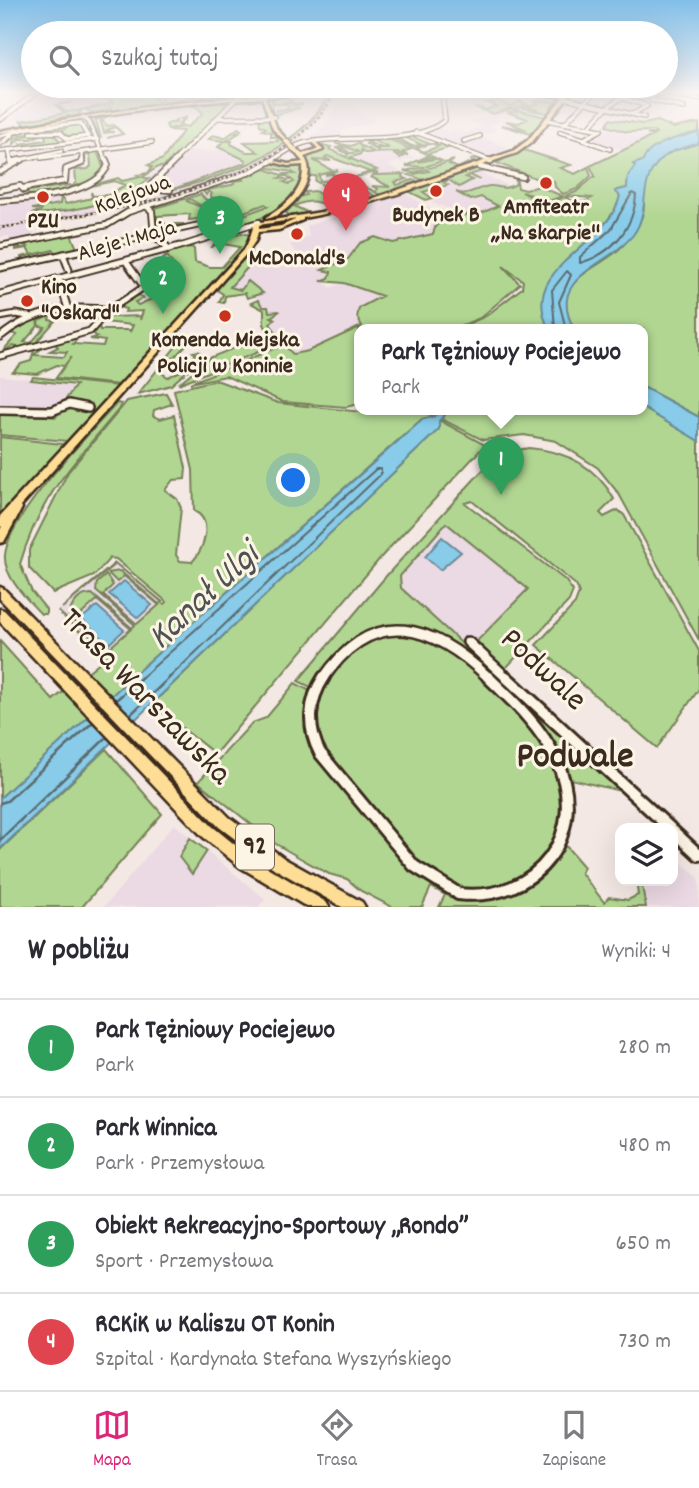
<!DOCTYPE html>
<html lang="pl">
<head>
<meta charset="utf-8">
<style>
  :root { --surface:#fff; --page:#f7f7f7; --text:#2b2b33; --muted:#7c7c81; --line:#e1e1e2; --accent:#db2777 }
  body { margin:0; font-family:Dekko,sans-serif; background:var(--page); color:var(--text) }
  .controls { position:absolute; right:21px; bottom:21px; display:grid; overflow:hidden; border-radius:14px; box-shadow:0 7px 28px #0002 }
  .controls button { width:63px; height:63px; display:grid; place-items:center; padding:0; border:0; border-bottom:2px solid var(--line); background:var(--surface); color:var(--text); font:35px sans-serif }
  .you { position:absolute; left:294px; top:481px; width:24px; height:24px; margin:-18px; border:5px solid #fff; border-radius:50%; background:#1a73e8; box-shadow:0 0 0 10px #1a73e833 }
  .badge { display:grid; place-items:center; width:46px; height:46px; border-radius:50%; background:var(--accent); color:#fff; font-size:23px; font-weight:700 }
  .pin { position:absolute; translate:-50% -58px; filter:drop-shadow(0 2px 4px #0008) }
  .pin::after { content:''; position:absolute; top:37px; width:24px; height:21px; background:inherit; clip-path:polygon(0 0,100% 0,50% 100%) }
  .popup { position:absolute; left:354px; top:324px; width:294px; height:91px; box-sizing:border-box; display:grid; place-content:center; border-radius:14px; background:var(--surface); filter:drop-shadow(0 2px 5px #0005); font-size:23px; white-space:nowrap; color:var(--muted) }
  .popup b { font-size:26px; color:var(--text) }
  .popup::after { content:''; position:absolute; left:50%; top:100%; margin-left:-14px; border:14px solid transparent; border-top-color:var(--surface) }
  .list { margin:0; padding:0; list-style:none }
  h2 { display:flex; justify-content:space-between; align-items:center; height:91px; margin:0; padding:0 28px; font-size:30px }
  h2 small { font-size:23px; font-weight:400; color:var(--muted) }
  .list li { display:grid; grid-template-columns:46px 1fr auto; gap:21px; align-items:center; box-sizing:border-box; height:98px; padding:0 28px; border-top:2px solid var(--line) }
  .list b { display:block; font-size:26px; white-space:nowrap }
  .list p { margin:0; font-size:23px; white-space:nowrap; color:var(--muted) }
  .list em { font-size:23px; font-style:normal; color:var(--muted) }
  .icon { flex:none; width:38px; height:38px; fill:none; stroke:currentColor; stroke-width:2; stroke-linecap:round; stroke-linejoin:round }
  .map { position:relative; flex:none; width:699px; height:907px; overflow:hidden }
  .search { position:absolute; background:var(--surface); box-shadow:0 7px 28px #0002; left:21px; right:21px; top:21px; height:77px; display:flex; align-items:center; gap:18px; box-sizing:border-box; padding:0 24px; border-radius:38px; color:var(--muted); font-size:26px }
  .sheet { height:483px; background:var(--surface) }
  nav { display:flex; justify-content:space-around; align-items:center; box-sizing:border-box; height:98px; border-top:2px solid var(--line); background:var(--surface); font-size:19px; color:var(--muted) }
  nav a { display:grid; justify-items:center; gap:4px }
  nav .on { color:var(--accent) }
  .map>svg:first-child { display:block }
</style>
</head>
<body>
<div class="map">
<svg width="699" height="907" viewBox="0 0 699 907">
  <rect width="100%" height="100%" fill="#f4e8e4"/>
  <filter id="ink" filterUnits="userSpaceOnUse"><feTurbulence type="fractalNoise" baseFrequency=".0143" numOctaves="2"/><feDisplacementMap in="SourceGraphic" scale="14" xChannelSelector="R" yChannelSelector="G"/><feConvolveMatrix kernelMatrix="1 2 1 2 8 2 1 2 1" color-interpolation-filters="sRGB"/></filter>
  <g filter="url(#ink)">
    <!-- built -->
    <g fill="#ebd9e3">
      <path d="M38,93H89L113,106L20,123L11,113Z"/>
      <path d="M331,93H336L325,114L310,131L287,147L243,170L148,201L33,225L34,236L9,241V236L0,237V204L58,195L61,205L32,214L47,213L86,206L128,192L167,164L225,100L212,119L171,162L147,183L138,189L99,206L178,188L165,189L168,185L155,184L187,150L213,152L221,148L248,160L202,181L261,157L305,130L318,115Z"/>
      <path d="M337,103L360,106L357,112L377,121L339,131L345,136L322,140L311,137L327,123Z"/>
      <path d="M490,116L502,120L487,125L497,130L479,136L509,148L502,152L485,156L427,131L437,128L448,131L457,129L469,134L466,132L484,126L472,121Z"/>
      <path d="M606,128L626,134H657L626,151L587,139Z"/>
      <path d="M394,149L414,158L389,165L399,171L384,176L374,172L378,169L373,170L349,158Z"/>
      <path d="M473,170L512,187L482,197L499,206L475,216L447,213L453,210L432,203L435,199L423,200L409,192Z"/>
      <path d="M406,194L446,217L433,234L393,243L386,240L360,243L348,259L323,271H331L329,278L322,281L331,288L344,283L383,296L359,309L354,316L362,326L308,351L293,354L270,332L265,310L255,297L225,289L247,260L260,265L297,253L290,245L309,236L307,226Z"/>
      <path d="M0,376L77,384L107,388L60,439L0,432Z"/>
      <path d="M446,523L529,590L468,650L401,588L400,576Z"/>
      <path d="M115,563L166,604L106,657L58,611Z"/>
      <path d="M174,824L265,899L258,907H104Z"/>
      <path d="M673,856L699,878V907H646L641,881H673Z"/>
    </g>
    <!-- green -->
    <g fill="#b1d692" stroke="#768058" stroke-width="2" fill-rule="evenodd">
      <path d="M95,93H171L153,97L161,104L158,106L200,103L183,100L166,103L158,97L185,93L197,98L214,96L215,99L218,93H223L224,105L227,100L225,93H240L230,98V103L168,166L177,154L163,167H158L143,177L149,179C119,204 72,212 32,214L42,210L32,209L60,204L61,197L66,204L92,198L91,192L93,196L108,195L125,185L114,181L86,187L118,178L122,181L136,178L140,177L137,175L148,173L152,167L148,165L163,159L183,131L170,130L182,127L168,129L166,125L178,119L173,123H180L183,120L181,119L187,117L179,125L188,127L203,113L196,106L108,114L102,121L108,126L114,125L123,134L107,138L123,134L115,127L105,131L114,132L104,133L100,119L105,116H102L96,120L101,138L91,120L95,114L85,109L105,105L108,112L111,110L108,104L113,102Z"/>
      <path d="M299,93H323L283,95L331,94C299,150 231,175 171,190L245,163L246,160L218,147L224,141L209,139L213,135L225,138L238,128L241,130L236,133H239L226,141H232L231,144L246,152H258L244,142L278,141L277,137H271V132L262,130L266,128L260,125L259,118L268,117L274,133L284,142C303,130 316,116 328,97H285L292,101L282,103L303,104L294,105L299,108L276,115V110L288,109L289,104H275L272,97L274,104L273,105L270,97Z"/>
      <path d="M500,93H561H541C547,96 552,95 558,98C553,115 539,126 530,134L501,125L527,130L506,121L519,123L527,119L507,112L515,111L512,108L493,114L475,107L486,110L496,106L487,103L497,101L510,106L520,101L526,104L522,106L540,112L519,107L513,109L546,117L557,98L547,114L526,105L538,104L534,101L553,102L522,93L513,96Z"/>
      <path d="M71,102L58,105L66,112L82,110L77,116L87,121L90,135L81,123L85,135L66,136L63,132L65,129L52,132L62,143L22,146L20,144L46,140L45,133L31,139H19L14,144V138L35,134L12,135L14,137L7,143L9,136L0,135V131L71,120L69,116L25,125L21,121L65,113L56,105Z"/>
      <path d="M610,119L643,124L658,121L673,128L699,123V132C677,137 656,144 643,161C636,171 627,174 627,188L617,190L620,196C608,247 518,268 549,329H457L486,316L522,288L523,281L503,266L520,284L480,318L453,329H359V404L346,407L283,402L226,376L190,383L283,345L293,354L308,351L362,326L357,317L359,308L382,296L344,283L321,281L329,278L331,272L322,270L348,259L360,243L375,237L393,243L433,234L436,225L443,223L446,217L436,211L475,216L498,206L481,197L471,200L456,192C466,197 477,188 489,186C501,185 500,192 516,184L515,178C500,170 486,168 470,175L480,180L469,175L465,177L472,180L459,187L449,180L443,182L448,185L423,192L432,198L426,200L406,190L478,166L523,175L516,177L518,188L526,190L539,186L562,196L549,201L522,192C536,201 548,205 564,197C573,200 578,206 592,198L565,196L576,192L595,176L590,166L653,136L647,134H656L654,131L627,132L606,126Z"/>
      <path d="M411,136L430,144L416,148L424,152L439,146L433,144L438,142L448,148L427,154L414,148L403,152L408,155L403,154L405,156L400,158L393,154L401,155L398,152L364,153L361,149V154L349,158L377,170L372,172L377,173L376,175L404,174L402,177L407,179L395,182L397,185L413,180L422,182L419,183L380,195L354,181L358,180L356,182L375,192L378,189L372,186L390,187L371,177L375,174L371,173L353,178L370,172L327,156L325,158L331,161L313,160L333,171L338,170L319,175L320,181L343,180L331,174L325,175L332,173L346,180L326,187L315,181L316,176H310L306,184L309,167L311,176L307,157L322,151L323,148L318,144L319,142L324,141L319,144L331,147L329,149L346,157L348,154L340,150L343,149L335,148L341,147L350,153L359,152L335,143L351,146L360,142L359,145L376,153L378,150L370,147L373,145L365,144L370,143L380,147L376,148H389L372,140L370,142L359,140H391L409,149L411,147L396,140L400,139L412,146L422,145L404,137Z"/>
      <path d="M532,143L524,150L571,165L560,168L575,174L588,167L591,176L577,189L563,194L555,187L554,181L540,180L497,163Z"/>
      <path d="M699,143V417L643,387V329H574C544,274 607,271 628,239C633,232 639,223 642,216C646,207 643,198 644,189C645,177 658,160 668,154C677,148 689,147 699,143Z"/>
      <path d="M94,151H97L104,170L100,154C121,188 49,193 27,196L29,188L33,187L30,191L70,185L72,187L76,182L75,170L88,169L91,166L90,155H86L84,164V155Z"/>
      <path d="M429,155L442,161L427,166L430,168L454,160L449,164L458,168L468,163L474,165L471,160L477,158L484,162L426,181L409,175L429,171L426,169L413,173L404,171L425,167L406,166L425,157L428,158L418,162L434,159L427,156Z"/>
      <path d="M273,163L303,167C304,203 260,222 219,233L216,230L238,222V217L268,206L265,204L226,219L232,221L211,228L209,224L222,222L212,221V218L215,220L237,212L214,217L208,207H204L207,204L200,205L190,199L187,201L203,208L207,218L189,220L190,214L157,216V221H163L164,224H184L155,231L152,209L201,194C202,199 215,205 222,202L221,197L216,200L210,196L212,194L209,191L206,195L203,191L231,185L234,183L230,181L243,180L241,177L255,175L254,171L262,168L285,176L279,178L289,180L284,182L289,184L294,182L285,174H295L292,172L264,167Z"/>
      <path d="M348,182L377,197L335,209C317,202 314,198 294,206L309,213L291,216L286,213L299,197L306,195L305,192L315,191L335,204L340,203L336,197L339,195L352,198L334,188L343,187V190L366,195Z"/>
      <path d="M242,233L250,235L245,246L119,385L56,378L71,357L64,366L57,365L37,374L13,372L21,364L31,361L34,350L41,349L34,355L64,357L67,352L50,351L58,347L55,344L78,338L73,344L103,346L105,341L90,339L97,337L93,333L99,326L100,330H130V332L133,325L103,322L111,313V317L141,316L140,320L143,311L125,312L126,309L118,307L139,295L143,298L135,302L138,305L161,295L157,292L161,286H150L169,283L167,280L175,267L168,257L162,259L172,251L191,247L194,249L195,262L210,267H222L240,247L218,243L211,248L220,239Z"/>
      <path d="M71,234L77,249L56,253L54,250L23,257L27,260L22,261L21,257L31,255L27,248L15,250V245H22L17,249L29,247L23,245Z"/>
      <path d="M251,253L258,256L230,287L241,290L248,281L263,293L247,298L245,293L225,296L224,303L219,302L223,294L217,290L246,254Z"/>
      <path d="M258,300L263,307H268L269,312L280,311L271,317L275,319L270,324L277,333L274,336L281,343L178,384L209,358L269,334L264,324V310L251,303Z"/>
      <path d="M50,316L49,320L55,321L35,344L16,350L18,347L12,346L0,354L17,335L11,333C18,325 26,322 37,319L38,326L24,342L31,343L45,327L39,326L38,321Z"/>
      <path d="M172,330L0,519V437L62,444L70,441Z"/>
      <path d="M182,339L187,344L160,372L168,377L181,371L196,354L193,352L198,351L204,356L171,385L138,394Z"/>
      <path d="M33,377L118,386L67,441L0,435V411L30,410L23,414L56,417L57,415L52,414L54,411H64L59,409L75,406V411L88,408L72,404L61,406L76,385L31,380Z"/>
      <path d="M216,380L278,403L362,412L367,409H416L434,416L422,419L146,664L0,798V641L53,700L106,657L58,611L104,653L106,651L69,616C71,604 79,594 92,594L132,628L135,625L96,591L97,583L106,575L113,585L103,595L137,624L159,605L124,576L117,582L108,573L120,571L159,604L162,602L116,564L62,608L115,563L165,604L167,602L116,559L110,558L94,576L53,593L29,568V550L68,472L127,401L166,393L172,404L154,410L153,416L160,419L174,415L186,468L185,479L173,480L165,490L177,499L181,508L176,555L180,561L192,562C204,550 214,520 194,511L193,470L174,390ZM97,600L131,629L107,650L75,620Z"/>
      <path d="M117,403L121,404L119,409C73,465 41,493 20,564L32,592L46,609V614H41C28,600 3,577 5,555C9,514 89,435 117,403Z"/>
      <path d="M643,408L699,441V640L619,494L598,468L556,441L524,435L483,440L441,419L450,409Z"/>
      <path d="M439,420L485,445L382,556L215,754L152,704L439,429Z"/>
      <path d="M529,448C566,451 596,466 614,499L600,513L604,517L618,510L624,515L699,651V689L657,748L536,645L575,604L579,593L576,585L472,501L465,503L565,580L573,591L569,601L504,670L477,641L528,589L446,523L400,576L401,588L571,743L563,752L572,744L620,787V791L571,779L573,811L565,845L584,867L581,873L604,902L609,897L628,900L638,895L636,881H641L646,907H439L445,895L431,887L422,907H392L361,891L347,879L329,874L307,862L276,844L198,782L252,723L266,718L295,683L310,691L311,687L298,681L387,575L480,473C495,458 508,451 529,448Z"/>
      <path d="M106,749L162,814L82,907H0V850Z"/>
      <path d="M190,838L207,851L192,874L179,857Z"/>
    </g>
    <!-- water -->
    <g fill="#88cce9" stroke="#698b98" stroke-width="2">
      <path d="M699,132V143C689,147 677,148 668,154C634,176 653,209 633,235C608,267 545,276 574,329H549C517,266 608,248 620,196L615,191L627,188L628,176L635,166L633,164L643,161C648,143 683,136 699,132Z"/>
      <path d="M643,387L699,417V441L643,408Z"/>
      <path d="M442,409H450L439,421V429L0,849V798L146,664L423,419L433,417Z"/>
      <path d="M442,537L461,552L440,570L425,557Z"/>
      <path d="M124,581L152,605L138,618L109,594Z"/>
      <path d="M97,606L124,630L109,644L81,619Z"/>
    </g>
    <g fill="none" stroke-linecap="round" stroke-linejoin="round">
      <!-- shore-far1 -->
      <g stroke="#5a6b6f" stroke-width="2">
        <path d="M632,193L636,195C634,228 612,254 580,263V257L611,229Z"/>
        <path d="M555,329L552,290L567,271L571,275L559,302L566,329"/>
        <path d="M140,679L376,469H381V474L168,679"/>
      </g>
      <!-- shore -->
      <g stroke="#5a6b6f" stroke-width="2.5">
        <path d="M116,700L142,677"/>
        <path d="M130,715L170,677"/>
        <path d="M0,803L7,801L92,723"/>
        <path d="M0,840L107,737"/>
      </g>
      <defs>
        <g id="minor-far5">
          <path d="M606,93L643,98L665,93"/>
          <path d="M664,93L699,99"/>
          <path d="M566,98L644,117"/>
          <path d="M651,100L684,108"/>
          <path d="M83,117L89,122L106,161"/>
          <path d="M217,118L274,117"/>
          <path d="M0,120L36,93"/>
          <path d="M547,120L601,130L584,139L560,132"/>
          <path d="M565,123L594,93"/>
          <path d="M589,127L606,108L621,98L647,106L633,114"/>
          <path d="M416,132L491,161"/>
          <path d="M31,133L60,132L67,139L88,136"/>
          <path d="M0,136L29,128L80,123L90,140L97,139"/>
          <path d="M584,140L610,149"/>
          <path d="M464,141L480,136"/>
          <path d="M0,144L12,135"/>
          <path d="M9,150L11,161"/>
          <path d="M0,151L90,140"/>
          <path d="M82,154V161"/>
          <path d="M41,158L152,142"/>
          <path d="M14,161L61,151"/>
          <path d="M174,161L242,93"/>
          <path d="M270,161C280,156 292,146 304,143C343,133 412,148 445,120L442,93"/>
        </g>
        <g id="minor-far4">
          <path d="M11,160V162L22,160"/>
          <path d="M487,160L491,161"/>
          <path d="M480,167L523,177"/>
          <path d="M0,172L18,162"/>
          <path d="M24,188L65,181L66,169L82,163V160"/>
          <path d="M0,190L20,186L24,190"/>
          <path d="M170,190L148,188L176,160"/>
          <path d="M0,201C30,198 96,196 108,165L106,160"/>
          <path d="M147,207L152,211L154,236L168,248"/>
          <path d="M0,246L107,225L128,212L250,172L273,160"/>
          <path d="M93,248L209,223"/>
          <path d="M175,248L259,222"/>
        </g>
        <g id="minor-far3">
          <path d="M166,246L169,249"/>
          <path d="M63,254L69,270"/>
          <path d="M0,268L101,246"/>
          <path d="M59,280L68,309"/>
          <path d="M0,294L180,246"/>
          <path d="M0,317L16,314L33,317"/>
          <path d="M0,337C31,311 70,304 109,310"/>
          <path d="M0,356L90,331L109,310L144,287L127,263"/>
        </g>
        <path id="minor-far2" d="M0,410L52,411L69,404L88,408"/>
        <g id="minor-far1">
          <path d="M468,642L508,679"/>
          <path d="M323,679C374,603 434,625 490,679"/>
        </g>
        <g id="minor">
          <path d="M324,677C308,701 307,728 320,753L414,866L459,894"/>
          <path d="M506,677L670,828"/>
          <path d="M673,831L699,855"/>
          <path d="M458,894C537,903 591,833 556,759C541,727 513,701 488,677"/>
        </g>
        <g id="major">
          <path d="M261,93H263L265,95L332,93L265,97L277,129L288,141L286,142L273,129L262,98C174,103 87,117 0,133V131C86,115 173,101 261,95Z"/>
          <path d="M534,93L565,95L567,93H570L568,97L532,142L517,153C446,177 376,205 303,218V220L279,230L258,232L256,240L248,252L21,506L22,508L4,542L0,543V530L2,526L0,527V516L244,250C250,240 251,232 255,223L321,212L365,201L513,151L528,140L563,97L535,94ZM297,219L281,226L259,229V225Z"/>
          <path d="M314,140L323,150L304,157C321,178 288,216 266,219V217C286,206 305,190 303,165L288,166L270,161L272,160L288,164L303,162L292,149L296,148L302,154L318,149L312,141Z"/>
          <path d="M0,587L4,589L229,817L285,859L362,902L365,907H342L275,869L219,827L0,599Z"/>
          <path d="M0,609L4,610L212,826L250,857L326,902L329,907H307L240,867L202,836L0,622Z"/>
        </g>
      </defs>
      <!-- minor-far5 casing -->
      <use href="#minor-far5" stroke="#3b2a1e" stroke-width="6"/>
      <!-- minor-far4 casing -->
      <use href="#minor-far4" stroke="#3b2a1e" stroke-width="8"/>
      <!-- minor-far3 casing -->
      <use href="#minor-far3" stroke="#3b2a1e" stroke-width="9"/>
      <!-- minor-far2 casing -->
      <use href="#minor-far2" stroke="#3b2a1e" stroke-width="12"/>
      <!-- minor-far1 casing -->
      <use href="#minor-far1" stroke="#3b2a1e" stroke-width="14"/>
      <!-- minor casing -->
      <use href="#minor" stroke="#3b2a1e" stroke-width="16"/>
      <!-- major casing -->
      <use href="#major" stroke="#3b2a1e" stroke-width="5"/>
      <!-- minor-far5 -->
      <use href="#minor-far5" stroke="#fcf5e5" stroke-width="3.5"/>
      <!-- minor-far4 -->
      <use href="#minor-far4" stroke="#fcf5e5" stroke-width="4.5"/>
      <!-- minor-far3 -->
      <use href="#minor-far3" stroke="#fcf5e5" stroke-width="5"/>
      <!-- minor-far2 -->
      <use href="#minor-far2" stroke="#fcf5e5" stroke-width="7"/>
      <!-- minor-far1 -->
      <use href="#minor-far1" stroke="#fcf5e5" stroke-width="9"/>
      <!-- minor -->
      <use href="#minor" stroke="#fcf5e5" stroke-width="10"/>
      <!-- major -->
      <use href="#major" fill="#fedd96" fill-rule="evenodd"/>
      <defs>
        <path id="rail" d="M0,228C102,211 281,194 335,93"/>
      </defs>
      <!-- rail casing -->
      <use href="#rail" stroke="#3b2a1e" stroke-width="2.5"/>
      <!-- rail -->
      <use href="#rail" stroke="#fcf5e5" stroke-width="2" stroke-dasharray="2.5" stroke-linecap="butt"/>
      <defs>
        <g id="major-bridge">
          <path d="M330,93H337"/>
          <path d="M286,141L294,149"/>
        </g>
      </defs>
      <!-- major-bridge casing -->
      <use href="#major-bridge" stroke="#3b2a1e" stroke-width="7" stroke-linecap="butt"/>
      <!-- major-bridge -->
      <use href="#major-bridge" stroke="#fedd96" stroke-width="4.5"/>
    </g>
  </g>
  <!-- sky -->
  <linearGradient id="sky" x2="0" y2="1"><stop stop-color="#81bee8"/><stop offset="0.42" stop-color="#faf5f3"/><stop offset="1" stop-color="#faf5f3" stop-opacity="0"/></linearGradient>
  <rect width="699" height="219" fill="url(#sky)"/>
  <!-- markers -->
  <g fill="#c8321e" stroke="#fcf5e5" stroke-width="2.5">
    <circle cx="546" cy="183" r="7"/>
    <circle cx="436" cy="191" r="7"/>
    <circle cx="43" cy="197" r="7"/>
    <circle cx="297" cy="234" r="7"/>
    <circle cx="27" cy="301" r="7"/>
    <circle cx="225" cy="316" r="7"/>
  </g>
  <g text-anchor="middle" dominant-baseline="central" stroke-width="6" stroke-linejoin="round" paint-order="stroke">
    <!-- far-street labels -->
    <g font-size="23" fill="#3b2a1e" stroke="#fcf5e5">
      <text transform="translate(133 196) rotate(-20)">Kolejowa</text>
      <text transform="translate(127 242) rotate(-16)">Aleje 1 Maja</text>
    </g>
    <!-- far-poi labels -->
    <g font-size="23" font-weight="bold" fill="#3b2a1e" stroke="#fcf5e5">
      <text x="546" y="208">Amfiteatr<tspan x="546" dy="26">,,Na skarpie''</tspan></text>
      <text x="436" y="216">Budynek B</text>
      <text x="43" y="222">PZU</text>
      <text x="297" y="259">McDonald's</text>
      <text x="41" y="288" text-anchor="start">Kino<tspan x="41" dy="26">"Oskard"</tspan></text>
      <text x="225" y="341">Komenda Miejska<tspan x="225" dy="26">Policji w Koninie</tspan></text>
    </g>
    <!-- shield labels -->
    <rect fill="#fcf5e5" stroke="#75675a" stroke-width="2" x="236" y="824.5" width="38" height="45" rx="5"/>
    <g font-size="26" font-weight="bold" fill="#3b2a1e">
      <text x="255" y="847">92</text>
    </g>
    <!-- near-street labels -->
    <g font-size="33" fill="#3b2a1e" stroke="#fcf5e5">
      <text transform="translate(542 671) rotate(43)">Podwale</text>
      <text transform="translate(144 698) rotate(46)">Trasa Warszawska</text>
    </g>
    <!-- near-water labels -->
    <g font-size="37" font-style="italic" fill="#4e5251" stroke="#fcf5e5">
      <text transform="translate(205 598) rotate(-43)">Kanał Ulgi</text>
    </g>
    <!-- near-neighbourhood labels -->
    <g font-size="37" font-weight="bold" fill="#3b2a1e" stroke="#fcf5e5">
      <text x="575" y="758">Podwale</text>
    </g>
  </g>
</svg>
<div class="controls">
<button><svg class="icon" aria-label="layers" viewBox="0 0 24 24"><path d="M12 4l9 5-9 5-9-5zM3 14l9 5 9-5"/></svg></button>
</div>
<div class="you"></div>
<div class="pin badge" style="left:501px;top:495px;background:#2e9e5b">1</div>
<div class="popup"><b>Park Tężniowy Pociejewo</b>Park</div>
<div class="pin badge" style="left:163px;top:314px;background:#2e9e5b">2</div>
<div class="pin badge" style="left:220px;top:254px;background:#2e9e5b">3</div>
<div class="pin badge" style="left:346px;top:231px;background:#e0444e">4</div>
<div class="search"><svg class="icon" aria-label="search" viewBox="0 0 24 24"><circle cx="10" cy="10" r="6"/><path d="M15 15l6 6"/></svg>Szukaj tutaj</div>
</div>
<section class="sheet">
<h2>W pobliżu<small>Wyniki: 4</small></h2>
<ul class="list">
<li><span class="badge" style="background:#2e9e5b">1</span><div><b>Park Tężniowy Pociejewo</b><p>Park</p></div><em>280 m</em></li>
<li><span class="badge" style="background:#2e9e5b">2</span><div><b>Park Winnica</b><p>Park · Przemysłowa</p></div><em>480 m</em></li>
<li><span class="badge" style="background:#2e9e5b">3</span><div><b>Obiekt Rekreacyjno-Sportowy „Rondo”</b><p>Sport · Przemysłowa</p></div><em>650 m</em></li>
<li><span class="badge" style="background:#e0444e">4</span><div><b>RCKiK w Kaliszu OT Konin</b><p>Szpital · Kardynała Stefana Wyszyńskiego</p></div><em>730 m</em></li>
</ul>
</section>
<nav>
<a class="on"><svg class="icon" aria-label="map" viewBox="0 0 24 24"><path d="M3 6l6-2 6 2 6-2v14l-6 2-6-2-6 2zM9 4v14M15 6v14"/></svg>Mapa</a>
<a><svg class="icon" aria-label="directions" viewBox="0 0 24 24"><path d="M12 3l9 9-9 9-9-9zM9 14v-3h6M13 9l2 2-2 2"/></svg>Trasa</a>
<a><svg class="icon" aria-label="saved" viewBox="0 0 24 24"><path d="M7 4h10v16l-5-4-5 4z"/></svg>Zapisane</a>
</nav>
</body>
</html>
